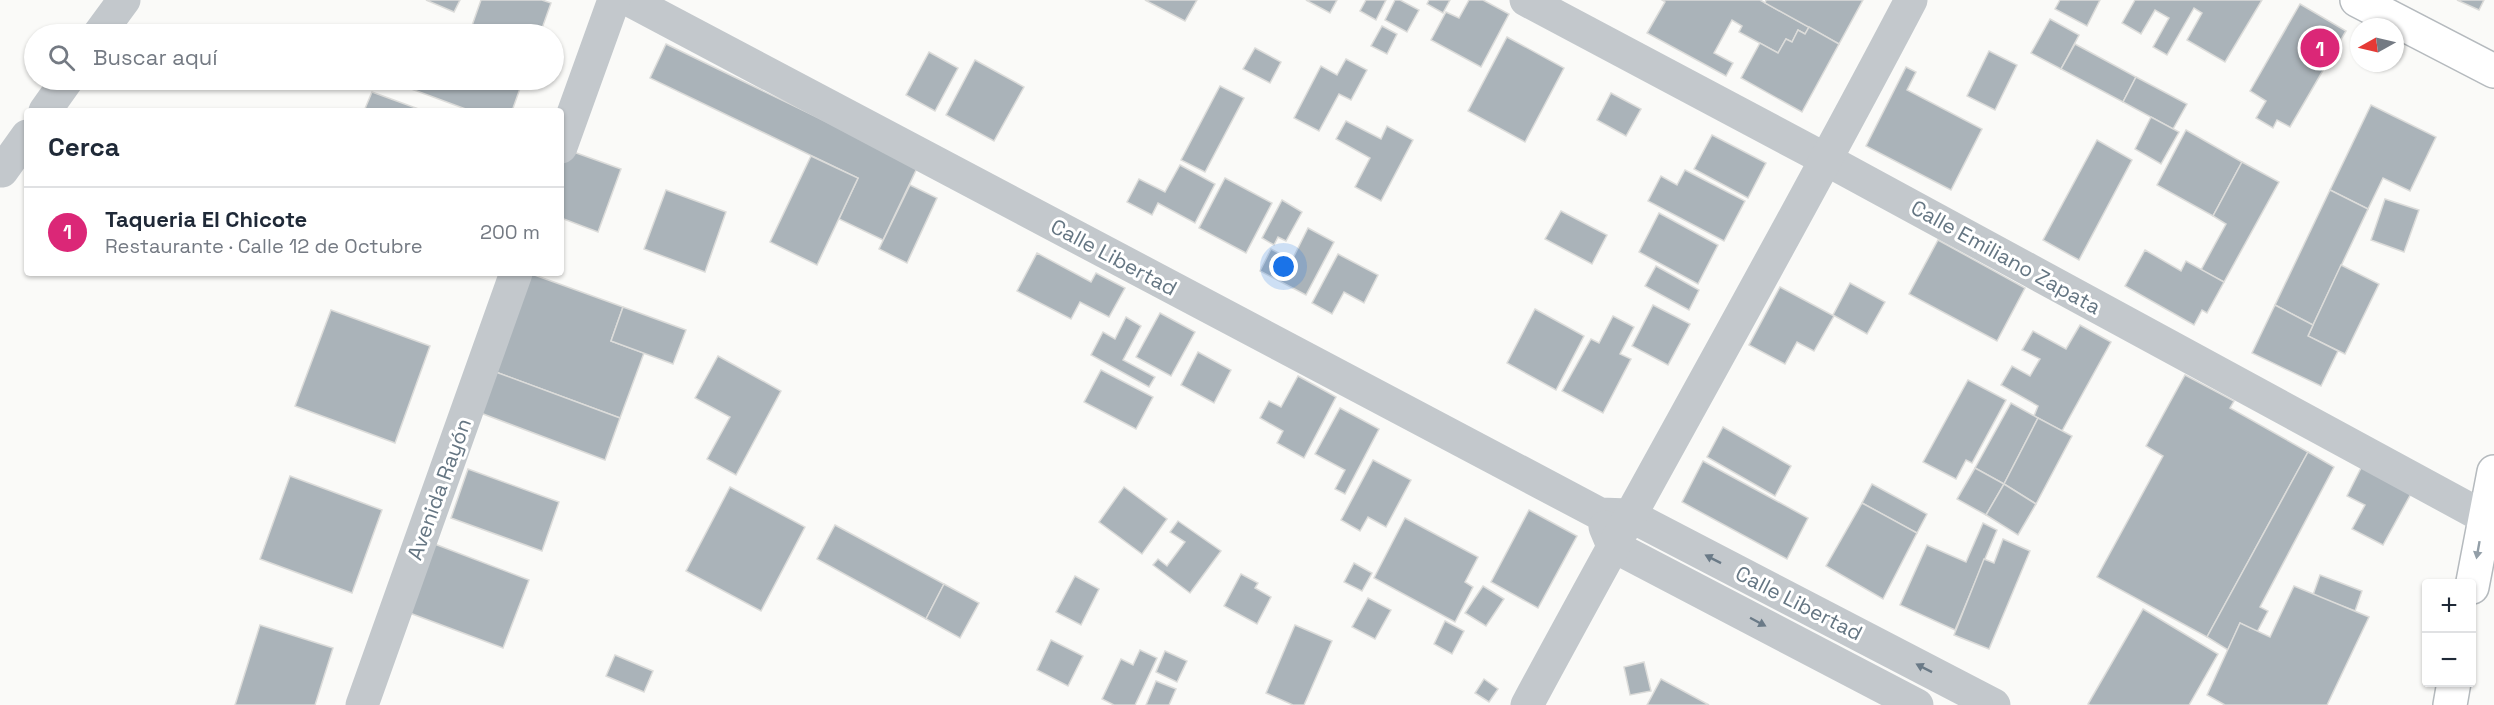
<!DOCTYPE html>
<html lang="es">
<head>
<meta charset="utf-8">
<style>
  :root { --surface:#fff; --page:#f2f2f3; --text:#1f2937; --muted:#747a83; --line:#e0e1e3; --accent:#db2777 }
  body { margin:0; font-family:"Space Grotesk",sans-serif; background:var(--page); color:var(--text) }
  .controls { position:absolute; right:18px; bottom:18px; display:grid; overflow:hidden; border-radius:6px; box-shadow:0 2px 4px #0004 }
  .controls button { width:54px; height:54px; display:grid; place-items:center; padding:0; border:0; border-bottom:2px solid var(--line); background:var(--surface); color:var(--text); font:30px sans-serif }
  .compass { position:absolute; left:2350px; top:18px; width:54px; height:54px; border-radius:50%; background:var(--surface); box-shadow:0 2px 4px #0004; rotate:262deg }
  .you { position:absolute; left:1284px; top:267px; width:21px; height:21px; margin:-15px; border:4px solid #fff; border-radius:50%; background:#1a73e8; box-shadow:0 0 0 9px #1a73e833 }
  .badge { display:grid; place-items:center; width:39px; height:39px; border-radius:50%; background:var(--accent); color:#fff; font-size:20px; font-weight:700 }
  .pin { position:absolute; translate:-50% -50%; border:3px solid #fff; box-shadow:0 2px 6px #0006 }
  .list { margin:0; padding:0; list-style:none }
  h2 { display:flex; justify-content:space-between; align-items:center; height:78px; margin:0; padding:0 24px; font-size:26px }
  h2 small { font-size:20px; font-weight:400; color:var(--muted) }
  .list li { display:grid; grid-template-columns:39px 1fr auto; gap:18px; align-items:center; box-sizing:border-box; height:90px; padding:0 24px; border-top:2px solid var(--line) }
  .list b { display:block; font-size:22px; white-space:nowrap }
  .list p { margin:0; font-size:20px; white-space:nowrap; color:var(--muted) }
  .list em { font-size:20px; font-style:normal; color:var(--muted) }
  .icon { flex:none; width:33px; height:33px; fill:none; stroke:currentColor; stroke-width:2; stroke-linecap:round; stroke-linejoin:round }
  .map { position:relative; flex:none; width:2494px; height:705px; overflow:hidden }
  .search { position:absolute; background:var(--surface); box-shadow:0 2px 4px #0004; left:24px; top:24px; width:540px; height:66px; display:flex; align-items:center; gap:15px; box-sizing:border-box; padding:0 21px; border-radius:33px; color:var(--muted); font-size:22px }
  .panel { position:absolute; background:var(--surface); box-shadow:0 2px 4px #0004; left:24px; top:108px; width:540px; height:168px; border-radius:6px }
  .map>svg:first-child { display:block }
</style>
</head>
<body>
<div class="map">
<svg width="2494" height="705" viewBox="0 0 2494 705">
  <rect width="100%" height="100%" fill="#fafaf8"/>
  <!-- building -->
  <g fill="#aab3b9" stroke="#dcdcda" stroke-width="1.5">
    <path d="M426,0H460L454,12Z"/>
    <path d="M481,0H542L551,3L540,34H469Z"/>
    <path d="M1145,0H1197L1185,21Z"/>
    <path d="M1306,0H1337L1330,13Z"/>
    <path d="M1366,0H1386L1376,20L1360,11Z"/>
    <path d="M1395,0H1400L1419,10L1407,32L1385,20Z"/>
    <path d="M1429,0H1450L1443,13L1427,4Z"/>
    <path d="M1469,0H1483L1509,14L1481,67L1431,40L1446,12L1459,18Z"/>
    <path d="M1662,0H1760L1809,27L1805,34L1798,30L1792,42L1786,39L1778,53L1739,32L1742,26L1732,20L1714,53L1733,63L1726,76L1647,33L1665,2Z"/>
    <path d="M1766,0H1863L1839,44L1765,3Z"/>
    <path d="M2060,0H2100L2087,26L2055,9Z"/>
    <path d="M2135,0H2262L2225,62L2187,40L2202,13L2194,8L2167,55L2153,47L2169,18L2155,10L2141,34L2122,23Z"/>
    <path d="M2457,0H2484L2479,10Z"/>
    <path d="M2300,4L2346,31L2290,127L2277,120L2273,128L2256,118L2266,101L2250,91Z"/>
    <path d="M2050,19L2079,35L2061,69L2031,53Z"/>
    <path d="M1382,26L1397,34L1387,54L1371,46Z"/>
    <path d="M1809,27L1839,44L1802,112L1741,78L1760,43L1778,53L1786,39L1792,42L1798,30L1805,34Z"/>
    <path d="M1507,37L1564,68L1525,142L1468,111Z"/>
    <path d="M666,44L918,166L883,240L839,219L858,178L650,78Z"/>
    <path d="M2075,44L2136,77L2123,102L2061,69Z"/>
    <path d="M1255,48L1281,62L1270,83L1243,69Z"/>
    <path d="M1989,51L2017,65L1995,110L1967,96Z"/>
    <path d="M929,52L958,68L935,111L906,95Z"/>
    <path d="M1346,59L1367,70L1351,100L1339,94L1319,131L1294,118L1321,66L1337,75Z"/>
    <path d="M975,60L1024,87L994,141L946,115Z"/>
    <path d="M1906,67L1916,72L1907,90L1982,129L1951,190L1866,146Z"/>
    <path d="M2136,77L2187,104L2173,129L2123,102Z"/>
    <path d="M387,80H523L512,111H471Z"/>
    <path d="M1220,86L1244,98L1205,172L1181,160Z"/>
    <path d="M372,92L424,111H364Z"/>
    <path d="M1611,93L1641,109L1626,136L1597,120Z"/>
    <path d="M2371,105L2436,137L2410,191L2383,178L2368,209L2330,190Z"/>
    <path d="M2151,117L2179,132L2161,164L2135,149Z"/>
    <path d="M1346,121L1381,139L1387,126L1413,140L1381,201L1355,187L1370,158L1336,139Z"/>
    <path d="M2186,130L2242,162L2213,216L2157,185Z"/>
    <path d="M1712,135L1766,163L1748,198L1694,169Z"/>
    <path d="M2097,140L2132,160L2079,260L2043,240Z"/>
    <path d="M568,150L621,169L598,232L561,218V167Z"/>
    <path d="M811,156L858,178L817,265L770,242Z"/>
    <path d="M2242,162L2279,182L2224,282L2201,270L2226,224L2213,216Z"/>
    <path d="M1180,165L1215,184L1195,223L1158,203L1152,215L1127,202L1139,179L1165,192Z"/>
    <path d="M1685,170L1745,201L1724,241L1648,201L1661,176L1677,185Z"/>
    <path d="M1225,178L1272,203L1246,253L1199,228Z"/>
    <path d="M910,185L937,198L907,263L879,249Z"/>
    <path d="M666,190L726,212L705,272L644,249Z"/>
    <path d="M2330,190L2368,209L2313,325L2275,305Z"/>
    <path d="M2385,199L2419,210L2404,252L2371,240Z"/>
    <path d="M1282,200L1302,212L1286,241L1278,237L1274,245L1262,238Z"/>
    <path d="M1561,211L1607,235L1592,264L1545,239Z"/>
    <path d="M1659,213L1718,245L1698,284L1639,252Z"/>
    <path d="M1308,228L1334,242L1306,295L1260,271L1271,249L1292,260Z"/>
    <path d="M1938,240L2025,288L1997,341L1909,294Z"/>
    <path d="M2145,250L2181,271L2186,261L2224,282L2207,313L2202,310L2194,325L2125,286Z"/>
    <path d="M1037,253L1091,282L1096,273L1125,288L1109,317L1080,302L1071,319L1017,291Z"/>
    <path d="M1338,254L1378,275L1364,303L1344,292L1332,314L1312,303Z"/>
    <path d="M2341,265L2379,284L2345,354L2308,336Z"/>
    <path d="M1656,266L1699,290L1689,310L1645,286Z"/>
    <path d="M529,273L623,307L611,341L644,353L620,418L493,371Z"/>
    <path d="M1850,283L1885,302L1867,334L1833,315Z"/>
    <path d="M1780,287L1834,316L1814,351L1797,342L1785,364L1749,345Z"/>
    <path d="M1653,305L1690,324L1668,365L1632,346Z"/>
    <path d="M2275,305L2313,325L2308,336L2338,351L2321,386L2252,353Z"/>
    <path d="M623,307L686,330L673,364L611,341Z"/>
    <path d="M1535,309L1584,336L1556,390L1507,363Z"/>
    <path d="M331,310L430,346L395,443L295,406Z"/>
    <path d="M1160,313L1195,332L1171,376L1136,357Z"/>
    <path d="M1613,316L1634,327L1620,354L1631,359L1603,413L1562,391L1591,339L1599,343Z"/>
    <path d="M1126,317L1141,326L1123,360L1155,377L1149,387L1091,355L1103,332L1115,339Z"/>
    <path d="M2080,325L2111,342L2062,431L2034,416L2038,406L2001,385L2012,366L2030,376L2040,359L2022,350L2033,331L2066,349Z"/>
    <path d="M1198,352L1231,370L1214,403L1181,385Z"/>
    <path d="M718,356L781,391L736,475L707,459L730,417L695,398Z"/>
    <path d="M1101,370L1153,397L1136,429L1084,402Z"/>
    <path d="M493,371L620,418L605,460L478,412Z"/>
    <path d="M2185,375L2234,401L2230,408L2308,452L2207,637L2097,577L2163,456L2146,446Z"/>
    <path d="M1298,376L1336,397L1304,458L1277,443L1283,431L1260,418L1269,401L1281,407Z"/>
    <path d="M1968,380L2006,400L1972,463L1966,460L1956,479L1923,462Z"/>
    <path d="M2011,403L2038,418L2004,484L1975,468Z"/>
    <path d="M1340,408L1379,429L1345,494L1335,489L1345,470L1315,454Z"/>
    <path d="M2038,418L2072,436L2036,504L2004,484Z"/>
    <path d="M1723,427L1791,466L1775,496L1707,457Z"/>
    <path d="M2308,452L2334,467L2260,607L2268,611L2257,632L2240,623L2228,650L2207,637Z"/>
    <path d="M1373,460L1411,480L1386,527L1368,517L1360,531L1341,520Z"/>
    <path d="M1703,461L1808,518L1787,559L1682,502Z"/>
    <path d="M2363,464L2413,490L2383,545L2352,529L2365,505L2347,496Z"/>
    <path d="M1975,468L2004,484L1986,515L1957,499Z"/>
    <path d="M468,469L559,502L542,551L451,518Z"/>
    <path d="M290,476L382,510L352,593L260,559Z"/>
    <path d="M1872,484L1927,514L1917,533L1862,503Z"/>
    <path d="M2004,484L2036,504L2018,535L1986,515Z"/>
    <path d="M730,487L805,527L761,611L686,571Z"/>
    <path d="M1124,487L1167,519L1142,554L1099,522Z"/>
    <path d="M1862,503L1917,533L1883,599L1826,566Z"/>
    <path d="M1529,510L1577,536L1538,608L1491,582Z"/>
    <path d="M1405,518L1478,557L1465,582L1473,587L1455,622L1374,578Z"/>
    <path d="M1178,521L1221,551L1190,593L1153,565L1158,559L1167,566L1185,542L1170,532Z"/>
    <path d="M1983,523L1997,530L1955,630L1900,605L1927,545L1966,562Z"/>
    <path d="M835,525L944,584L926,619L817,559Z"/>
    <path d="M2003,539L2030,551L1989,649L1954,635L1984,559L1994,563Z"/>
    <path d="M432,543L529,580L503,648L407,612Z"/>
    <path d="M1354,563L1372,573L1362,591L1344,582Z"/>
    <path d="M1241,574L1258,583L1255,588L1271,597L1257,624L1224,606Z"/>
    <path d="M2320,575L2362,591L2355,611L2313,595Z"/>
    <path d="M1075,576L1099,589L1081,625L1056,612Z"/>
    <path d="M944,584L979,603L960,638L926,619Z"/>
    <path d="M1483,586L1504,599L1486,626L1465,613Z"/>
    <path d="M2294,586L2369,617L2327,705H2225L2207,695L2240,623L2270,637Z"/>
    <path d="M1368,598L1391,610L1375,639L1352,627Z"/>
    <path d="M2143,609L2218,654L2189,705H2090L2088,704Z"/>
    <path d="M1445,621L1464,631L1452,654L1434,644Z"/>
    <path d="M260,625L333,648L315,705H235Z"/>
    <path d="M1295,625L1332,641L1304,705H1293L1266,693Z"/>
    <path d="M1051,640L1083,656L1068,686L1037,670Z"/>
    <path d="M1140,650L1157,658L1135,705H1114L1102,699L1121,659L1133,665Z"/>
    <path d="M1165,651L1187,661L1177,682L1156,672Z"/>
    <path d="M615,655L653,671L644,692L606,676Z"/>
    <path d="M1644,662L1651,691L1630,695L1624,667Z"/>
    <path d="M1484,679L1498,689L1489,702L1475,693Z"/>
    <path d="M1661,679L1709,705H1647Z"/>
    <path d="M1156,681L1176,689L1169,705H1146Z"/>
  </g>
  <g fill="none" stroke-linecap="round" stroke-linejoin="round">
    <defs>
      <g id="primary">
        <path d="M2357,0L2494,71"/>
        <path d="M2472,587L2494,472"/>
        <path d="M2450,705L2454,682"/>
      </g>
    </defs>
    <!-- primary casing -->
    <use href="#primary" stroke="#b5babe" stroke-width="36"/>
    <!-- minor -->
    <g stroke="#c3c8cc" stroke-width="33">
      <path d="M629,0L1600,514L1629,515L1994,705"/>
      <path d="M1526,0L1827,160L2484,517"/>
      <path d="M99,34L124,0"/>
      <path d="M45,111L67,80"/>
      <path d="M561,147L614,0"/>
      <path d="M2,171L27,136"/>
      <path d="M1605,527L1613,546L1917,705"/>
      <path d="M362,705L516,273"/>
      <path d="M1527,705C1654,469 1787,237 1911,0"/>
    </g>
    <!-- primary -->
    <use href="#primary" stroke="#fff" stroke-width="33"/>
  </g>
  <!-- one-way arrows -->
  <defs><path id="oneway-solid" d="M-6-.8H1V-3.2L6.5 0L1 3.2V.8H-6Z" transform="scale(1.5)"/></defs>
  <use fill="#939fa8" href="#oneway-solid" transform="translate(2478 550) rotate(100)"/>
  <g fill="#6a7a87">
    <use href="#oneway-solid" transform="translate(1713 559) rotate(-153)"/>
    <use href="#oneway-solid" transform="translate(1758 622) rotate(28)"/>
    <use href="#oneway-solid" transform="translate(1924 668) rotate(-153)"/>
  </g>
  <g text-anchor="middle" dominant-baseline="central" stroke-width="6" stroke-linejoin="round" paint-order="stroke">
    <!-- street labels -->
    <g font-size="21" fill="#657683" stroke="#fff">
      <text transform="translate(1114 257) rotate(28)">Calle Libertad</text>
      <text transform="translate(2006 257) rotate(29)">Calle Emiliano Zapata</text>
      <text transform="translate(439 489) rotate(-70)">Avenida Rayón</text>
      <text transform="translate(1799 603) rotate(27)">Calle Libertad</text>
    </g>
  </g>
</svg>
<div class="controls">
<button>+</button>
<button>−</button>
</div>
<svg class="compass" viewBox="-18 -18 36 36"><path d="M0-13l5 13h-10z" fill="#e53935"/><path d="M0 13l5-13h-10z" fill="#747a83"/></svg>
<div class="you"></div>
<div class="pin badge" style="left:2320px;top:48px">1</div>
<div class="search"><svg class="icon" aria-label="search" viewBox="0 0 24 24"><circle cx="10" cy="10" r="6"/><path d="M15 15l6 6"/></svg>Buscar aquí</div>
<section class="panel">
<h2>Cerca<small></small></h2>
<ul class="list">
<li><span class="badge">1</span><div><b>Taqueria El Chicote</b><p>Restaurante · Calle 12 de Octubre</p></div><em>200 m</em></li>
</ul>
</section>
</div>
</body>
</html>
